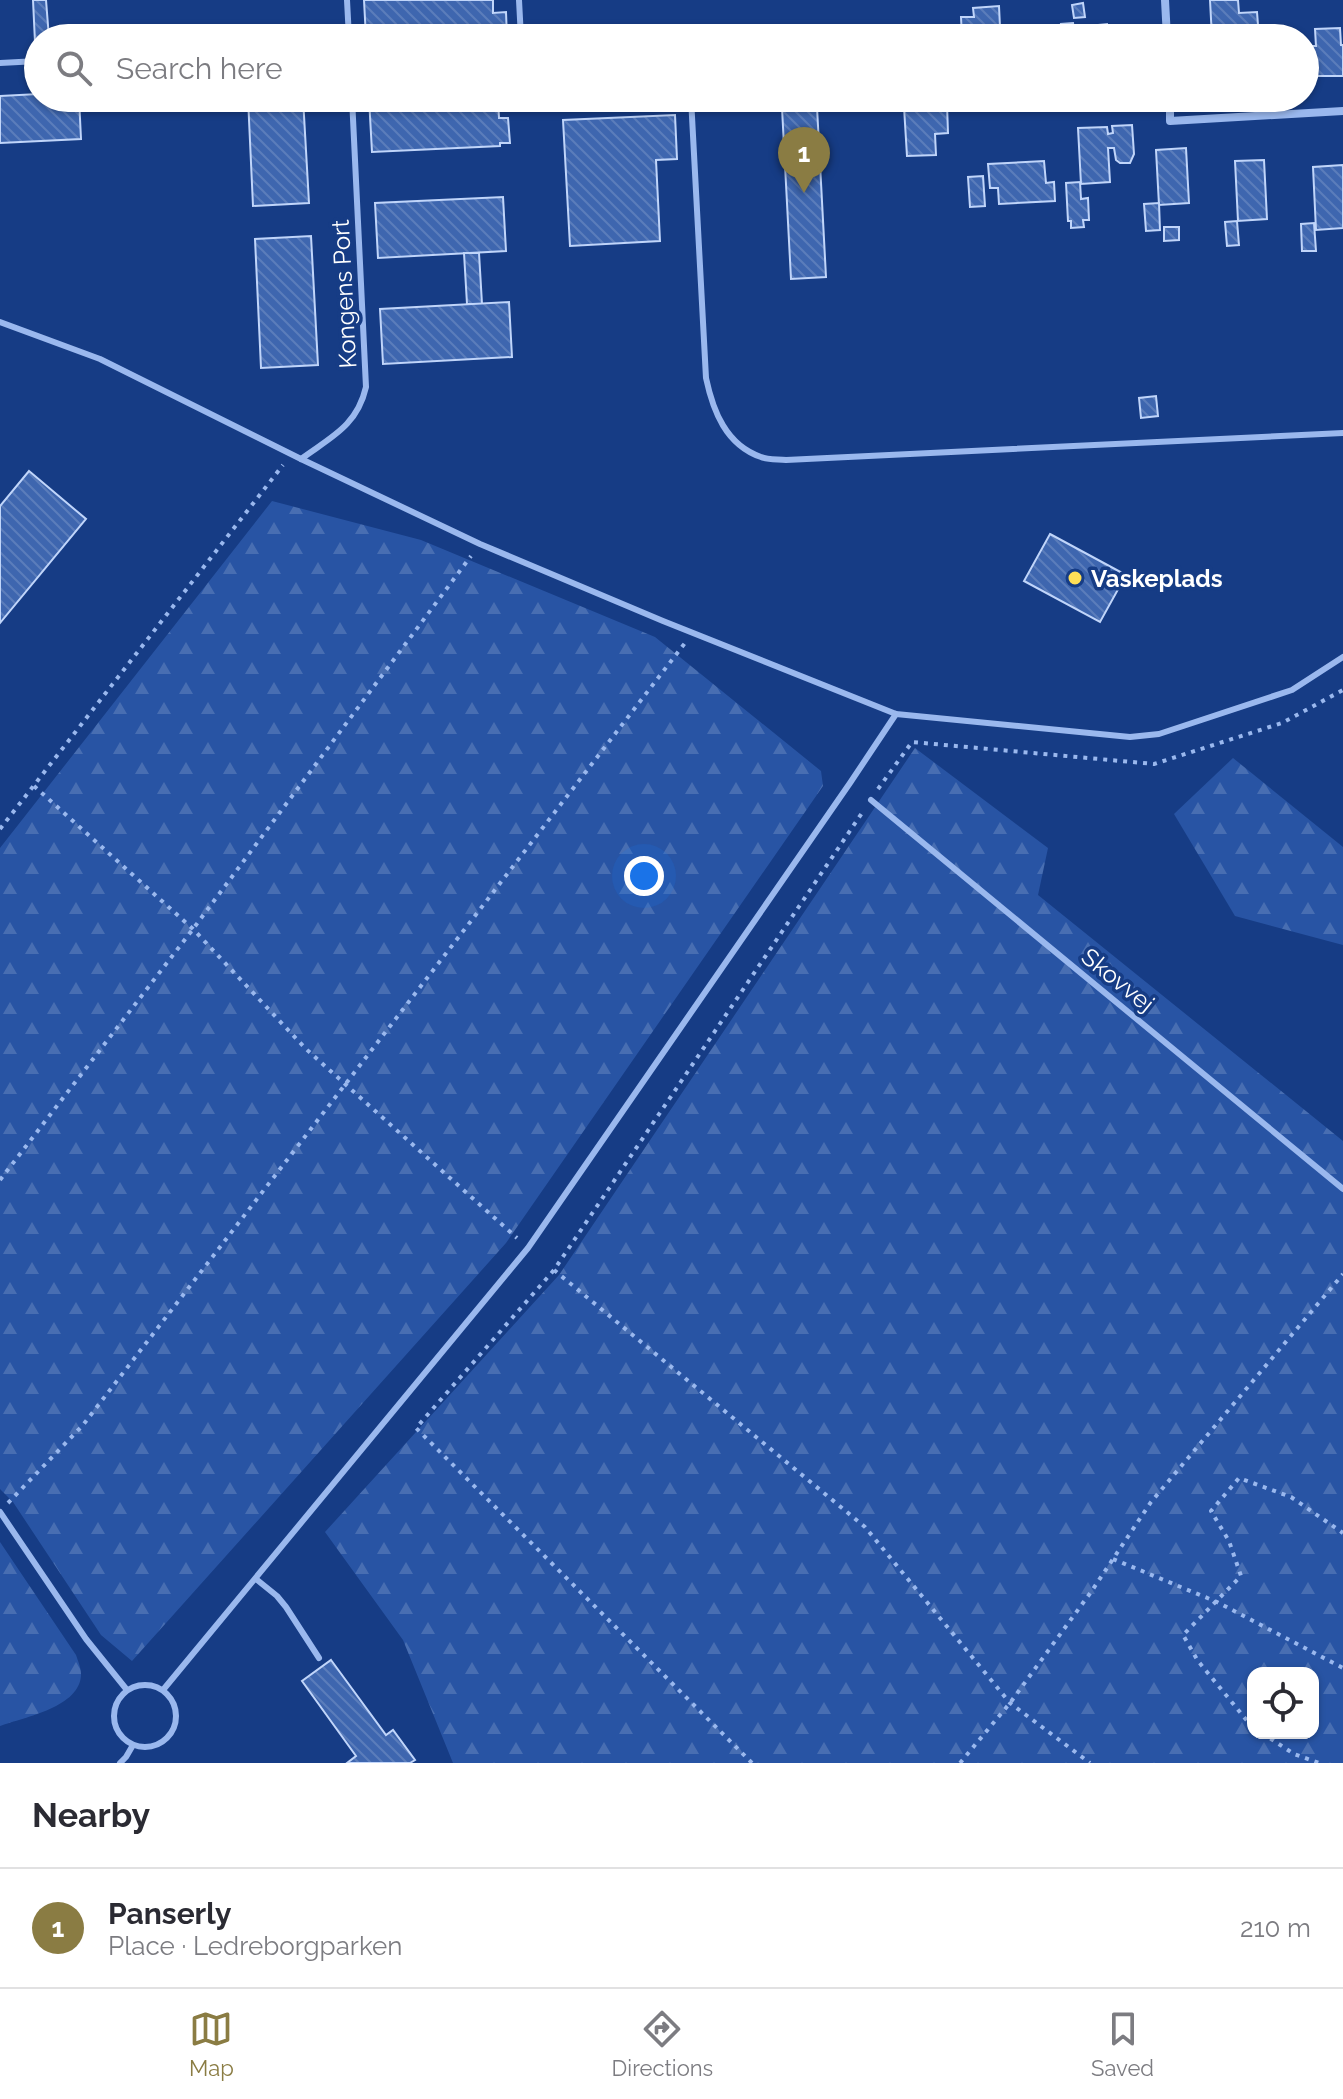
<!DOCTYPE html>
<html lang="en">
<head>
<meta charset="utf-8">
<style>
  :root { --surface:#fff; --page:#f2f2f3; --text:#2b2b33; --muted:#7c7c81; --line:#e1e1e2; --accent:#8a7c43 }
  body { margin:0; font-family:Raleway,sans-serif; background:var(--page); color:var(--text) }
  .controls { position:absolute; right:24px; bottom:24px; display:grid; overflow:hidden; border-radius:16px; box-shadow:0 2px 6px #0004 }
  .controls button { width:72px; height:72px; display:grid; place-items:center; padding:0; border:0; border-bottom:2px solid var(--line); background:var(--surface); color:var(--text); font:40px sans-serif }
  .you { position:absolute; left:644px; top:876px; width:28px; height:28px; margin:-20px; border:6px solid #fff; border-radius:50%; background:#1a73e8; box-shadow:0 0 0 12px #1a73e833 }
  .badge { display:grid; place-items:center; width:52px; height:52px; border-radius:50%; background:var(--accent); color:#fff; font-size:26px; font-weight:700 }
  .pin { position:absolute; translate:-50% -66px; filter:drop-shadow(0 2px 4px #0008) }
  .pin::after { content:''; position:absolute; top:42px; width:28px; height:24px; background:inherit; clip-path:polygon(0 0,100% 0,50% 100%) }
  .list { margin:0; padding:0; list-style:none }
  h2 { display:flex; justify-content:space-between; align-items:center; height:104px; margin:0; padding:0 32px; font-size:34px }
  h2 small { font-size:26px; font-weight:400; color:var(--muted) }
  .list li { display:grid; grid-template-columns:52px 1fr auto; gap:24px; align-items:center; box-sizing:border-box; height:120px; padding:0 32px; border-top:2px solid var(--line) }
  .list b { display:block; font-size:30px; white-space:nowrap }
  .list p { margin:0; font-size:26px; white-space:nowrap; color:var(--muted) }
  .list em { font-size:26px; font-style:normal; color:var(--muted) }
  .icon { flex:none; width:44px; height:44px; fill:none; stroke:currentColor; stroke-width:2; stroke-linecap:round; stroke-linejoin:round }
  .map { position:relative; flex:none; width:1343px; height:1763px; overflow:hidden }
  .search { position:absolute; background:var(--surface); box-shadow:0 2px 6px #0004; left:24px; right:24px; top:24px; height:88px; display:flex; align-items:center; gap:20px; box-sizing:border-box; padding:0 28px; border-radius:44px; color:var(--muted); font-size:30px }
  .sheet { height:224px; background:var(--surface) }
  nav { display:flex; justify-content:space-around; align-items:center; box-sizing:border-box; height:112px; border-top:2px solid var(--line); background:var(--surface); font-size:22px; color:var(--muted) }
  nav a { display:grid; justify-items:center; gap:4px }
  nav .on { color:var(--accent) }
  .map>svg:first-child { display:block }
</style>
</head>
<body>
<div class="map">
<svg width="1343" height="1763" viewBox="0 0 1343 1763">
  <defs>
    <pattern id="forest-firs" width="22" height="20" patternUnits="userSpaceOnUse" patternTransform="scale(2)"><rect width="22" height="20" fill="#2854a4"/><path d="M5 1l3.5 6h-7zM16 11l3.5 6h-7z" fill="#486eb2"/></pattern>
    <pattern id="building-back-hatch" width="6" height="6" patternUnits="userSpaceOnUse" patternTransform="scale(2)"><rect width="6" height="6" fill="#3e66af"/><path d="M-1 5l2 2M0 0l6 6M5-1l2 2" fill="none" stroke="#5b7dbb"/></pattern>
  </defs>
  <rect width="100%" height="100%" fill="#163c85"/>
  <!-- forest -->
  <g fill="url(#forest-firs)" fill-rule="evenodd">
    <path d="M272,501L421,540L655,637L821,771L823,786L506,1243L132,1661L101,1635L13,1502L0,1489V848Z"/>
    <path d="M915,748L1048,848L1038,895L1343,1141V1763H453L403,1640L325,1532L559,1275ZM1253,1673H1313V1733H1253Z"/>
    <path d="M1233,758L1343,847V945L1235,916L1174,814Z"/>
    <path d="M0,1542L76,1655C78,1661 81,1668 81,1674C81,1707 25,1717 0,1726Z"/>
  </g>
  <!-- building -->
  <g fill="url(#building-back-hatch)" stroke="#c0d5fa" stroke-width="2">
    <path d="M33,0H46L49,38H38V42H35Z"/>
    <path d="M364,0H493V13L506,12L507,38H366Z"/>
    <path d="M1210,0H1238L1239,13L1257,12L1259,38H1212Z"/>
    <path d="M1083,3L1085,17L1074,18L1072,5Z"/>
    <path d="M999,6L1000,27L1027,25L1028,38H962L961,17H974L973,8Z"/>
    <path d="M1073,23L1075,38H1063L1061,24Z"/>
    <path d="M1107,24L1108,38H1080L1079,27Z"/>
    <path d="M1340,28L1341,45H1343V76H1307V93H1305V46H1316L1315,29Z"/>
    <path d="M38,94V98H79L81,139L0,143V96Z"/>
    <path d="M248,98H303L309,203L253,206Z"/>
    <path d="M369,98H498L499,118H508L510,143H500V146L372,152Z"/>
    <path d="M869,98H906V104L870,106Z"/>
    <path d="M947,104L948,133L935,134L936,155L907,156L904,107Z"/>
    <path d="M817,107L826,277L791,279L782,108Z"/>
    <path d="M675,115L677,159L656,160L660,241L570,246L563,120Z"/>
    <path d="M1132,125L1134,154L1130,163H1120L1116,160L1114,148H1108L1110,182L1081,184L1078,128L1107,127L1108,134L1113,133L1112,126Z"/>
    <path d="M1186,148L1189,203L1159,205L1156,150Z"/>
    <path d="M1264,160L1267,219L1238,221L1235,161Z"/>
    <path d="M1044,161L1046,183L1054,182L1055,201L999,204L998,188H990L988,164Z"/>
    <path d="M1343,165V228L1316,230L1313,167Z"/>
    <path d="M983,176L985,206L970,207L968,177Z"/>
    <path d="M1080,182L1081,199L1088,198L1089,220H1083L1084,227L1071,228V221H1068L1066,183Z"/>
    <path d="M503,197L506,251L378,258L375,203Z"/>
    <path d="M1159,203L1160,230L1146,231L1144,204Z"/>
    <path d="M1237,221L1239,245L1227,246L1225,222Z"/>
    <path d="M1314,223L1316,251H1302L1301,224Z"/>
    <path d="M1164,227H1179V240L1164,241Z"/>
    <path d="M311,236L318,365L261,368L255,239Z"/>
    <path d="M464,253H479L482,304H467Z"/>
    <path d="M509,302L512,357L383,364L380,309Z"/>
    <path d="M1156,396L1158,416L1141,418L1139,398Z"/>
    <path d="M29,471L86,519L0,623V506Z"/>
    <path d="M1050,534L1126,575L1100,622L1024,581Z"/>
    <path d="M331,1660L386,1735L393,1730L415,1760L410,1763H347L356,1756L302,1681Z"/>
  </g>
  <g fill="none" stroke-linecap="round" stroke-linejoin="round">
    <!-- path -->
    <g stroke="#9ab8ee" stroke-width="4" stroke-dasharray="4 6" stroke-linecap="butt">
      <path d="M34,786L193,929L306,1049L517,1238"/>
      <path d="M878,789L912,742L1154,764L1282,723L1343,690"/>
      <path d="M0,829L283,465"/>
      <path d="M0,1180L193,929L471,556"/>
      <path d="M554,1270L865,1527L1010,1703L1090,1763"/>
      <path d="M8,1503L83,1425L685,643"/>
      <path d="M1113,1559L1217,1602L1343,1668"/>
      <path d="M1253,1728L1198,1661L1183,1635L1241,1576L1229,1541L1211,1511L1239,1478L1291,1497L1343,1533"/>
      <path d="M1262,1733L1294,1754L1319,1763"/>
      <path d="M752,1763L416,1428L554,1270L864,810"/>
      <path d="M960,1763L1010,1703L1091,1592L1151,1502L1343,1274"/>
    </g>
    <!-- service -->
    <g stroke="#9ab8ee" stroke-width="6">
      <path d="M347,0L349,38"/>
      <path d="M519,0L521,38"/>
      <path d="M0,63L38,61"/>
      <path d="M691,98L706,378C713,411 726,445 761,457C768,460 778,459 786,460L1343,433"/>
      <path d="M0,322L100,359L301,459L480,544L663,621L896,714L1130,737L1159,734L1292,690L1343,657"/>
      <path d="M301,459C331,437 357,426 366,387L352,98"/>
      <path d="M871,800L1343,1189"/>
      <path d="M0,1512L86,1639L127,1690"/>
      <path d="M256,1579L277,1596L286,1607L319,1658"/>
      <circle cx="145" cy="1716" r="31"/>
      <path d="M163,1690L528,1248L850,783L896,714"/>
      <path d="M120,1763L126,1757L133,1745"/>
    </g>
    <!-- minor -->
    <g stroke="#9ab8ee" stroke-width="8">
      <path d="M1165,0L1167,38"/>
      <path d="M1170,98V121L1343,111"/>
      <path d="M983,100L1037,98"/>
    </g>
  </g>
  <!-- markers -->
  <circle fill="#ffdf57" stroke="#163c85" stroke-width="3" cx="1075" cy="578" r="8"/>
  <g text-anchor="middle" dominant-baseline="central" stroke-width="7" stroke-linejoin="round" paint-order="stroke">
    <!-- street labels -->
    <g font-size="24" fill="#fff" stroke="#163c85">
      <text transform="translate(344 294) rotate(-93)">Kongens Port</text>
      <text transform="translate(1118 980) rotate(39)">Skovvej</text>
    </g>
    <!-- poi labels -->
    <g font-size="24" font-weight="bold" fill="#fff" stroke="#163c85" text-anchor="start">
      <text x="1091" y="578">Vaskeplads</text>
    </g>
  </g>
</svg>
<div class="controls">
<button><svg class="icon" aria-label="locate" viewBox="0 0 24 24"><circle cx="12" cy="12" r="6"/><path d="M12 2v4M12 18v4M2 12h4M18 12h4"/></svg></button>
</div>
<div class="you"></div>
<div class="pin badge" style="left:804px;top:193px">1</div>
<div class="search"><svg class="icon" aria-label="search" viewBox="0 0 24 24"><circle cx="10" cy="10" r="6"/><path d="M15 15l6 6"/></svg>Search here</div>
</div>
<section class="sheet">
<h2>Nearby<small></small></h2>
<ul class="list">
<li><span class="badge">1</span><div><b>Panserly</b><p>Place · Ledreborgparken</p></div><em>210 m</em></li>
</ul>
</section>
<nav>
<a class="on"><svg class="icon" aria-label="map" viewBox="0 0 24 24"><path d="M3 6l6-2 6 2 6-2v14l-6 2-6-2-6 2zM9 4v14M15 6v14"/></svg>Map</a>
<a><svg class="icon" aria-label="directions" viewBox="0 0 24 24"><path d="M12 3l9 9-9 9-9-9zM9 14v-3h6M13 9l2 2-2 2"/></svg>Directions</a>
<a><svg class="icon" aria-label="saved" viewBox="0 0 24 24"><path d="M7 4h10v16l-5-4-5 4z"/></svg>Saved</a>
</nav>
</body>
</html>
